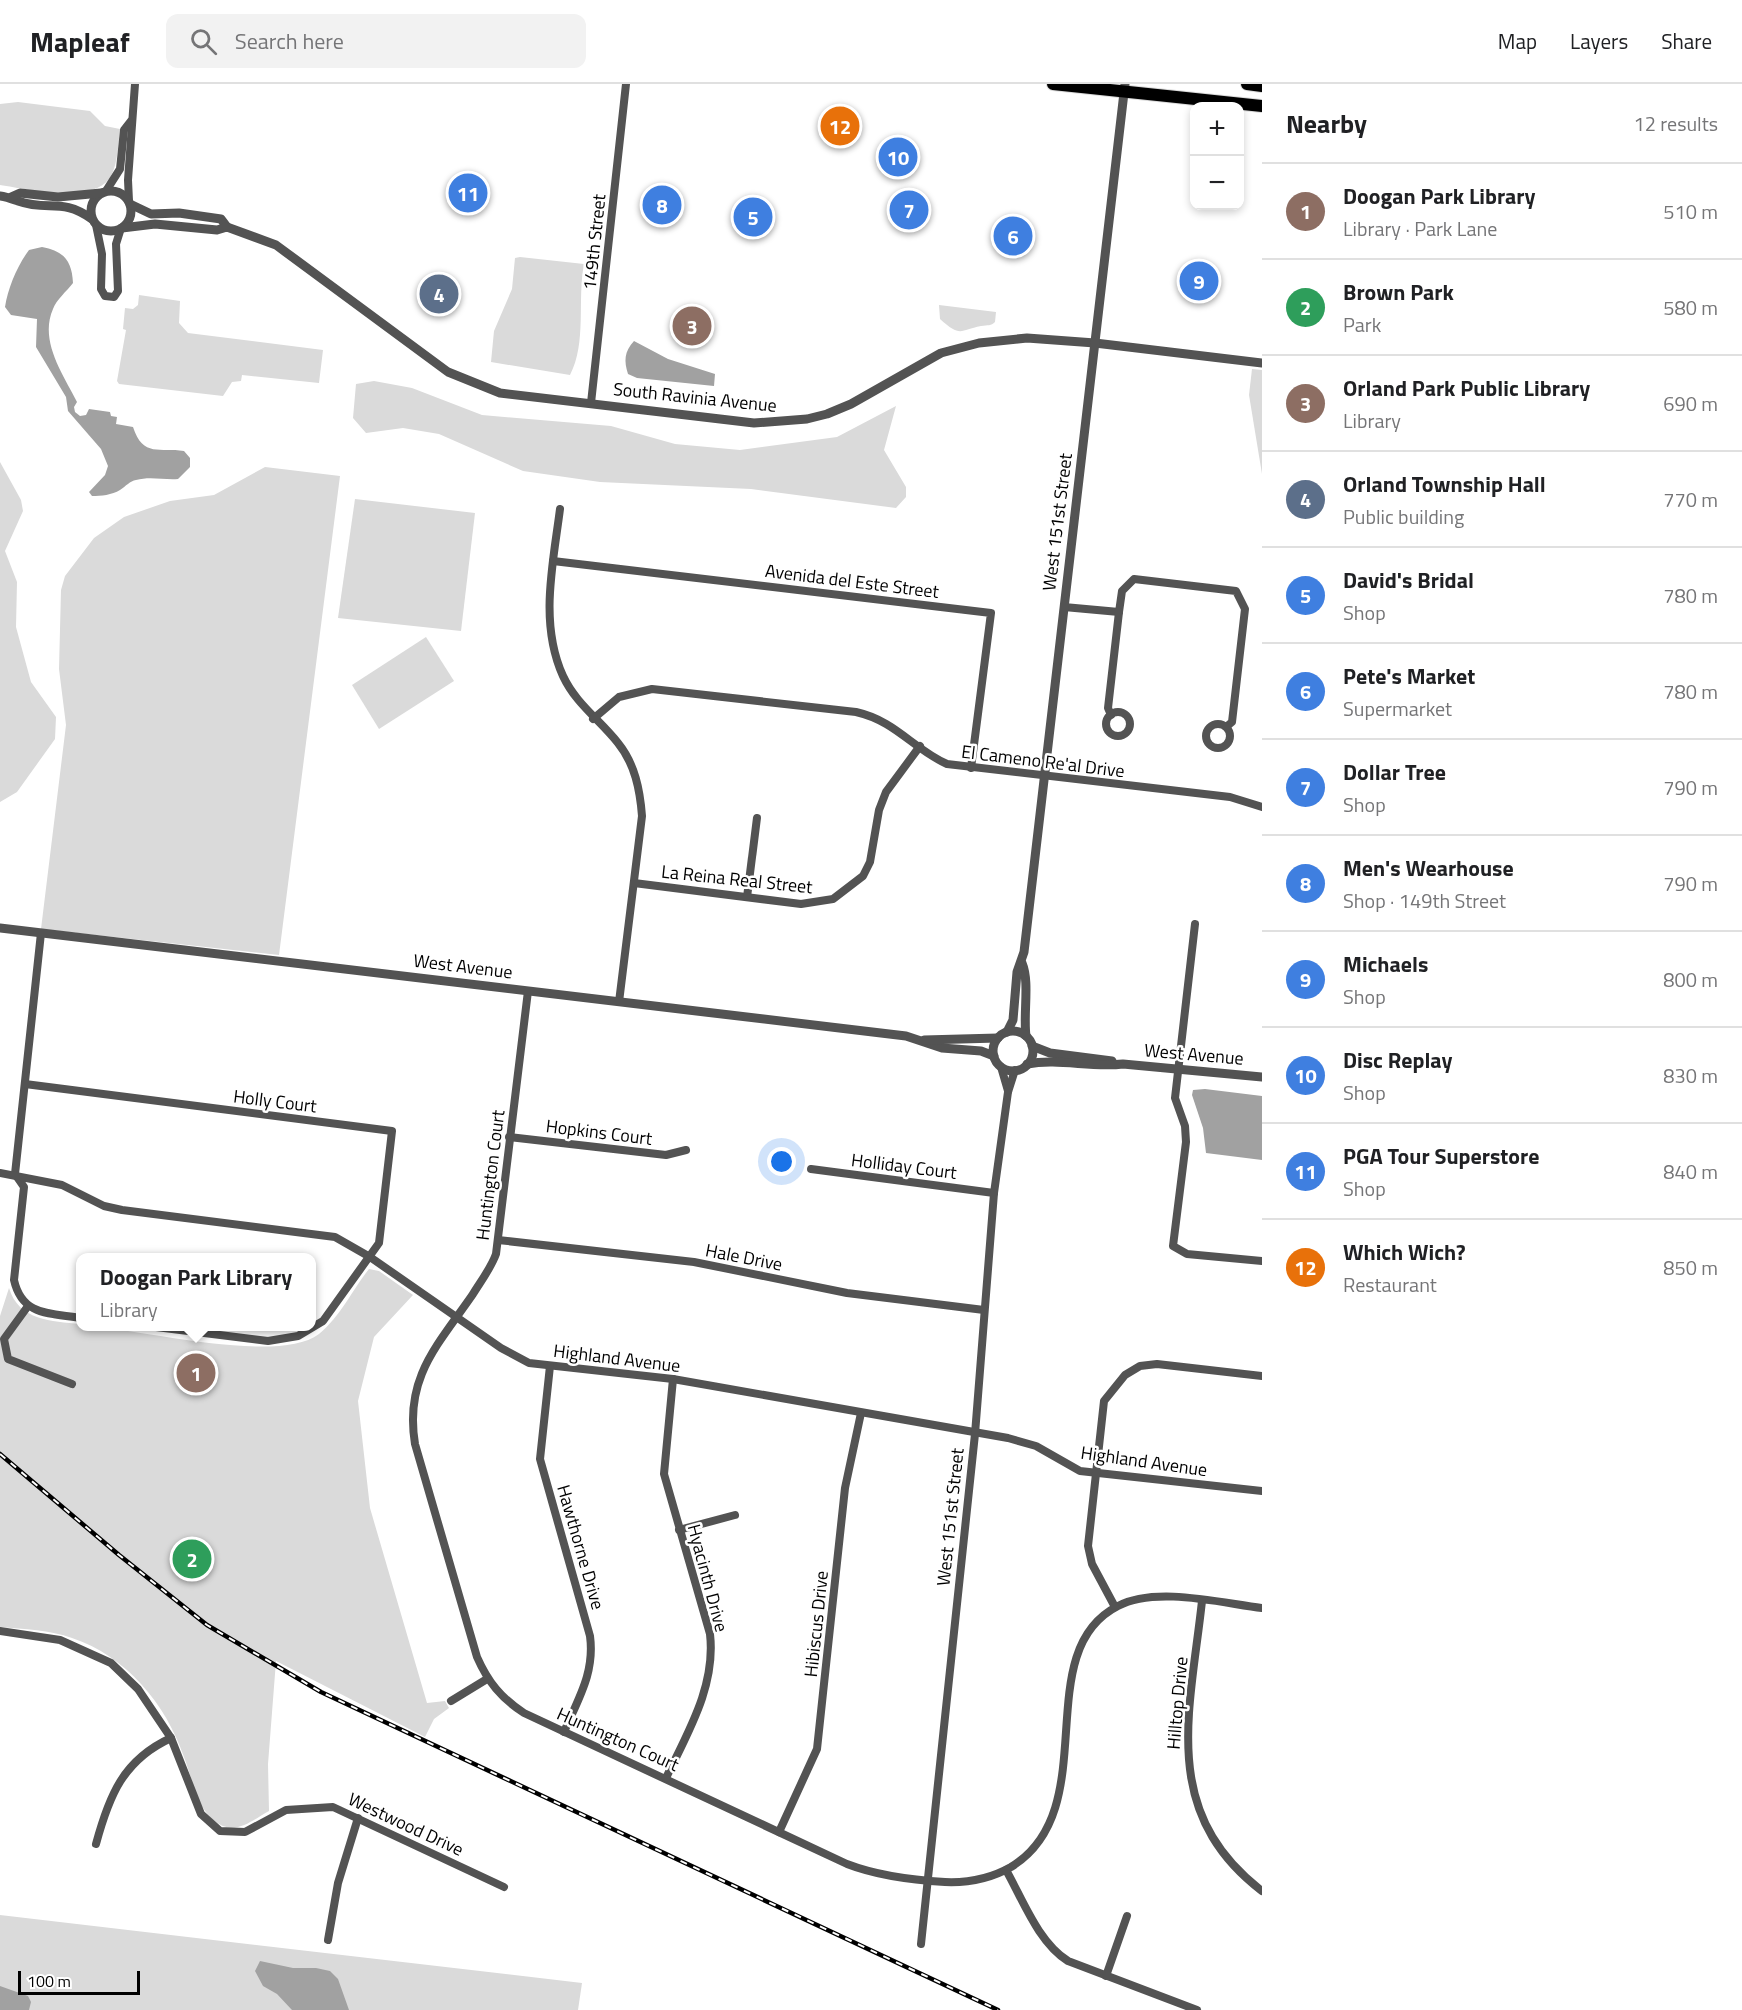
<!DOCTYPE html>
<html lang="en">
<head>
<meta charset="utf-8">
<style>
  :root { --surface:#fff; --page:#f2f2f2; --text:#202124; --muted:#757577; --line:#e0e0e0; --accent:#7c3aed }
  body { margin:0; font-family:"Titillium Web",sans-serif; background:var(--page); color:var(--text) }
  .controls { position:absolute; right:18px; top:18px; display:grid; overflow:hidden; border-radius:12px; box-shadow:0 3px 9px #0003 }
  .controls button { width:54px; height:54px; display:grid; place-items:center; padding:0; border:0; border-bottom:2px solid var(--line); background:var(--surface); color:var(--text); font:30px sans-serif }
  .scale { position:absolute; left:18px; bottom:15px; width:122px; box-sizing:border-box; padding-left:6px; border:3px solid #000; border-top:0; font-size:16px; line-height:21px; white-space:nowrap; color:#000; -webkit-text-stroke:4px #fff; paint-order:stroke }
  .you { position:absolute; left:782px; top:1078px; width:21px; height:21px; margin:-15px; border:4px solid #fff; border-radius:50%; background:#1a73e8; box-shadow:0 0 0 9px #1a73e833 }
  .badge { display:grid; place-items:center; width:39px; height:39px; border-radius:50%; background:var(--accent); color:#fff; font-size:20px; font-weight:700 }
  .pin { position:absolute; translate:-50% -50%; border:3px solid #fff; box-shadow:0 2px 6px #0006 }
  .popup { position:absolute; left:76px; top:1169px; width:240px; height:78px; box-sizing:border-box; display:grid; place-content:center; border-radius:12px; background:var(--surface); filter:drop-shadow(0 2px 4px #0005); font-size:20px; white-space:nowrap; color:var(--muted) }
  .popup b { font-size:22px; color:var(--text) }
  .popup::after { content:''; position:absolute; left:50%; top:100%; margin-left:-12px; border:12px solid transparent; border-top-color:var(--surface) }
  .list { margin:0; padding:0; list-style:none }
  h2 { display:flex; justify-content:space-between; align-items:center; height:78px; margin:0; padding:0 24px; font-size:26px }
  h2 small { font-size:20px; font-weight:400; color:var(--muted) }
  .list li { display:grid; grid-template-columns:39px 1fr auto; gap:18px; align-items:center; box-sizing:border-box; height:96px; padding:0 24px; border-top:2px solid var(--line) }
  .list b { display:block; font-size:22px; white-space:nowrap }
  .list p { margin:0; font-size:20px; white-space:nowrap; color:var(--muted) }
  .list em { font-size:20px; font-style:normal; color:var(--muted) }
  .icon { flex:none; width:33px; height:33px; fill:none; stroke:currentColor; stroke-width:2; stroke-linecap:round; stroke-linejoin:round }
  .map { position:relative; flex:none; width:1262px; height:1926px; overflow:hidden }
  header { display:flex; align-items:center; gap:36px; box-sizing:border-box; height:84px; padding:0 30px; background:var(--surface); border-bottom:2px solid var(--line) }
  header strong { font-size:28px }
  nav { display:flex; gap:33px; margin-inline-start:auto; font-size:21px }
  .search { width:420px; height:54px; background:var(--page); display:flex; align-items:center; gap:15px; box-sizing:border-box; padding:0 21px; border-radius:12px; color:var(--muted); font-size:22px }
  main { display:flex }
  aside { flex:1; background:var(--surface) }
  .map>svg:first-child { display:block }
</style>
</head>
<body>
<header>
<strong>Mapleaf</strong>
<div class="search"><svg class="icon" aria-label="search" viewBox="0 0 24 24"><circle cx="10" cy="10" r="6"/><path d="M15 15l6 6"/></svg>Search here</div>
<nav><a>Map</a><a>Layers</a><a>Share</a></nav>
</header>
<main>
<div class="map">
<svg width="1262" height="1926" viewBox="0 0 1262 1926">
  <rect width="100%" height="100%" fill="#fff"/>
  <!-- green -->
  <g fill="#dadada">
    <path d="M18,18L90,27L105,42L120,45C118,60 118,83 109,95C90,120 27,105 0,101V20Z"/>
    <path d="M520,173L584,180C577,215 587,259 570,291L491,278L494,247L512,205L515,174Z"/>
    <path d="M139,211L180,217L179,239L188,249L323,266L319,299L242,291L241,297L232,298L223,312L119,300L117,297L126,246L123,245L125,224L133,225L138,221Z"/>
    <path d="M939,221L996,228L995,238C991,242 988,241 981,242C960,246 961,254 940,235Z"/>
    <path d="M1252,285L1262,286V390L1249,311Z"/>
    <path d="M374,297L412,304L482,331L611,342L675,360L740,366L837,353L896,322L884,366L906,403V413L896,424L751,405L600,398L523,387L439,350L403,344L366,349L353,334L356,300Z"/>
    <path d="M0,378L21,416L23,427L5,467L17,498L16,543L31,598L56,633L55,655L17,708L0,718Z"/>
    <path d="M265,383L340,392L279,871L41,845L66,641L59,585L61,506L65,492L94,454L124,433L170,417L214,411Z"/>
    <path d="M355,415L475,429L461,547L338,534Z"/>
    <path d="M426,553L454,597L379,645L352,601Z"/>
    <path d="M369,1185L379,1187L413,1211L374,1253L358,1317L370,1424L427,1619L445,1617L449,1624L434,1635L425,1653L276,1577L268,1680L269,1727C254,1735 237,1751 219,1740C196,1726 193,1696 184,1673C166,1620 126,1572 72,1554C50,1546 24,1545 0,1543V1232L9,1204C19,1237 52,1237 80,1240V1242C137,1243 276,1282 319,1250C340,1233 353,1205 369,1185Z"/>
    <path d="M0,1831L582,1899L578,1926H0Z"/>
  </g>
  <!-- water -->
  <g fill="#a1a1a1">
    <path d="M42,163C64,167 72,177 73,199C67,207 56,216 53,225C39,257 63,290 77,318L74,323L75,328L80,332L86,331L89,325L110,328L111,332L117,333L116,340L133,343C143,374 160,363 184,367L190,374V383L178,395C163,396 150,392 136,396C130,397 126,402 120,406C112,411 101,412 92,412L89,408L105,391L108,382L101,365L68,327L66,313L36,263L37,235L11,231L5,223C8,204 17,182 29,166Z"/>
    <path d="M634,257L668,275L715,290L714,302L637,294L628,290C624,277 624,268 634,257Z"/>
    <path d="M1205,1005L1262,1012V1076L1206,1069L1203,1044L1192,1011L1193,1006Z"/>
    <path d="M260,1877L293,1884H316L330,1887L338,1895L349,1926H292L277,1910L263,1902L255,1887Z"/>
    <path d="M0,1902L28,1912L31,1918L29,1926H0Z"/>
  </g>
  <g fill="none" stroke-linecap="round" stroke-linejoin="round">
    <defs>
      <g id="trunk">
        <path d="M1053,0L1262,22"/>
        <path d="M1247,0L1262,2"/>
      </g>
    </defs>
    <!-- trunk casing -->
    <use href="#trunk" stroke="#dbdbdb" stroke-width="14"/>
    <!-- minor -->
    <g stroke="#535353" stroke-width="8">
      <path d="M106,107L120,85L124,46L131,37"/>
      <path d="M129,117L128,96L135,0"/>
      <path d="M96,141L102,170L101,205L105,212L114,213L118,207L116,160L121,144"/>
      <path d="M591,319L626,0"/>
      <path d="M560,425C553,480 539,539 563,592C576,620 600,636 618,659C635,680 640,706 642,732L619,918"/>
      <path d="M553,477L991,529L971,684"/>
      <path d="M1064,523L1119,528L1122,507L1134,495L1236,507L1245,525L1232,638L1226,643"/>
      <circle cx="1118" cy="640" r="12"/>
      <path d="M1111,631L1108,624L1119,528"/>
      <path d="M593,635L619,613L652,605L856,628C896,637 913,665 947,680L1230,713L1262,723"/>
      <circle cx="1218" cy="652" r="12"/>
      <path d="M634,799L801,820L833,815L863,792L870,778L879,726L886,708L920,662"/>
      <path d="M747,813L757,734"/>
      <path d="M1195,840L1175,1014L1185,1042L1186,1058L1173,1162L1187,1170L1262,1177"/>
      <path d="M41,849L15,1090L24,1103L14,1196C22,1232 50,1229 80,1234"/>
      <path d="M528,907L496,1170C491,1184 481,1197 473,1210C438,1261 404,1293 415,1360L477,1573C488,1598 501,1614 524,1629L847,1780C878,1792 911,1796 945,1798C969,1799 990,1795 1011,1783C1106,1725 1027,1568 1118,1522C1156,1502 1221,1519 1262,1524"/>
      <path d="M1001,983L1008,1007"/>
      <path d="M25,1000L392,1047L379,1159L323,1237L298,1252L268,1257L148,1242"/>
      <path d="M509,1053L666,1071L686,1066"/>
      <path d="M811,1085L994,1109"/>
      <path d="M0,1089L62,1101L104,1122L122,1126L335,1153L370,1173L501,1264L529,1279L673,1295L1008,1354L1036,1362L1080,1387L1262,1407"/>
      <path d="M498,1156L694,1178L847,1209L984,1226"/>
      <path d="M28,1222L4,1255L8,1275L72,1300"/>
      <path d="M550,1282L540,1375L590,1552C595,1589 578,1615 564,1648"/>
      <path d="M679,1446L735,1431"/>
      <path d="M1202,1517C1190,1628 1159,1728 1262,1807"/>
      <path d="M1115,1523L1092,1480L1088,1462L1104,1317L1125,1291L1140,1282L1157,1280L1262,1292"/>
      <path d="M0,1547L60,1556L111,1579L138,1605L171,1654L201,1730L220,1747L245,1748L286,1726L333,1723L504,1803"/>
      <path d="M451,1617L487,1595"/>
      <path d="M666,1694C688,1648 716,1602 710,1550L664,1390L673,1295"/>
      <path d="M779,1748L817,1665L845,1404L861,1329"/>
      <path d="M96,1760C109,1712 123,1676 171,1654"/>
      <path d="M1006,1786C1023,1816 1038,1858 1068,1877L1197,1926"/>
      <path d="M328,1856L338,1799L358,1734"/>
      <path d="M921,1860L975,1350L994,1109L1008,1008L1015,986"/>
      <path d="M1106,1892L1127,1832"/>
    </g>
    <!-- tertiary -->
    <g stroke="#535353" stroke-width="9">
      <circle cx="111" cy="127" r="20"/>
      <path d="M0,112C7,113 12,115 18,117C49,128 61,113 92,135"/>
      <path d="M11,113L20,109L58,113L101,109"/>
      <path d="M130,120L151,130L179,129L221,135L227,143"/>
      <path d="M122,144L155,140L217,146L227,143L276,161L448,288L500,309L754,339L807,335L827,330L851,320L941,269L979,259L1027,254L1095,259L1262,279"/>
      <path d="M0,844L906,952L942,964L981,967L994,972"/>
      <path d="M1022,879C1030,898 1023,930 1026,952"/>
      <circle cx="1013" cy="967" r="20"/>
      <path d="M1007,948L1013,936L1017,888L1024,868L1125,0"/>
      <path d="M924,956L998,954"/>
      <path d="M1032,962L1050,969L1112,977"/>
      <path d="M1027,980C1059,974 1091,984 1123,980L1262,993"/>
    </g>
    <!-- trunk -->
    <use href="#trunk" stroke="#000" stroke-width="12"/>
    <defs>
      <path id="rail" d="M0,1370L119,1471L207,1541L321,1608L998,1926"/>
    </defs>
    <!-- rail casing -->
    <use href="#rail" stroke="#000" stroke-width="4.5"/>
    <!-- rail -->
    <use href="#rail" stroke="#fff" stroke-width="2" stroke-dasharray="7" stroke-linecap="butt"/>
  </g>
  <g text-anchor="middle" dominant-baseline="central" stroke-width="5" stroke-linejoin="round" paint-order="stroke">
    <!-- street labels -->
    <g font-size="18" fill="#000" stroke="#fff">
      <text transform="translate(594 158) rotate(-84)">149th Street</text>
      <text transform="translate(695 313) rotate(6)">South Ravinia Avenue</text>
      <text transform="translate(1057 438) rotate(-83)">West 151st Street</text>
      <text transform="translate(852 497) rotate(7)">Avenida del Este Street</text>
      <text transform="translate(1043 677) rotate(7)">El Cameno Re'al Drive</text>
      <text transform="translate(737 795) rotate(6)">La Reina Real Street</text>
      <text transform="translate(463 882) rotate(7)">West Avenue</text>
      <text transform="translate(1194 970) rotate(5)">West Avenue</text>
      <text transform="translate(275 1017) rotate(7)">Holly Court</text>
      <text transform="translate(599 1048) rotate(7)">Hopkins Court</text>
      <text transform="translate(904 1082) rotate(7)">Holliday Court</text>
      <text transform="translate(490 1091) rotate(-83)">Huntington Court</text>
      <text transform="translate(744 1173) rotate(11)">Hale Drive</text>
      <text transform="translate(617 1274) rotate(7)">Highland Avenue</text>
      <text transform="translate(1144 1377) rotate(8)">Highland Avenue</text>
      <text transform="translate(950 1433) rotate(-84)">West 151st Street</text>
      <text transform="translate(581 1463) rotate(74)">Hawthorne Drive</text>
      <text transform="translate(708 1494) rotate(75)">Hyacinth Drive</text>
      <text transform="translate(816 1540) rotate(-84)">Hibiscus Drive</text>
      <text transform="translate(1177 1619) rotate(-85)">Hilltop Drive</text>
      <text transform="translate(618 1655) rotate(24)">Huntington Court</text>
      <text transform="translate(406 1740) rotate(25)">Westwood Drive</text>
    </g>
  </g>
</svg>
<div class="controls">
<button>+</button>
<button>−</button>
</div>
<div class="scale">100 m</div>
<div class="you"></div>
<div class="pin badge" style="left:196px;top:1289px;background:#8d6e63">1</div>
<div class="popup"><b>Doogan Park Library</b>Library</div>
<div class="pin badge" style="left:192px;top:1475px;background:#2e9e5b">2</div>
<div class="pin badge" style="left:692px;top:242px;background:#8d6e63">3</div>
<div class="pin badge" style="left:439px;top:210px;background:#5c6f8a">4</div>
<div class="pin badge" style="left:753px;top:133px;background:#3f7fe0">5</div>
<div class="pin badge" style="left:1013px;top:152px;background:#3f7fe0">6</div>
<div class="pin badge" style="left:909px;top:126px;background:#3f7fe0">7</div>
<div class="pin badge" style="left:662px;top:121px;background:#3f7fe0">8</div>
<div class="pin badge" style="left:1199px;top:197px;background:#3f7fe0">9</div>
<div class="pin badge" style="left:898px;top:73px;background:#3f7fe0">10</div>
<div class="pin badge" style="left:468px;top:109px;background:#3f7fe0">11</div>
<div class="pin badge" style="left:840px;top:42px;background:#e8710a">12</div>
</div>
<aside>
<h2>Nearby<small>12 results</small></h2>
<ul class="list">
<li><span class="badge" style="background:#8d6e63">1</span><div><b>Doogan Park Library</b><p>Library · Park Lane</p></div><em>510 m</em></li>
<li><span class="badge" style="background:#2e9e5b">2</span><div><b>Brown Park</b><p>Park</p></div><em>580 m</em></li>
<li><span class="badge" style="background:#8d6e63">3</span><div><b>Orland Park Public Library</b><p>Library</p></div><em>690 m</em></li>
<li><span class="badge" style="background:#5c6f8a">4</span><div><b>Orland Township Hall</b><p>Public building</p></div><em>770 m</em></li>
<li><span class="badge" style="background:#3f7fe0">5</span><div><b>David's Bridal</b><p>Shop</p></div><em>780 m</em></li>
<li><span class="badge" style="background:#3f7fe0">6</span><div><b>Pete's Market</b><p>Supermarket</p></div><em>780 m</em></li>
<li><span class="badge" style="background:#3f7fe0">7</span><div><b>Dollar Tree</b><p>Shop</p></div><em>790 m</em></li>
<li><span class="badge" style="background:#3f7fe0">8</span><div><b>Men's Wearhouse</b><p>Shop · 149th Street</p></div><em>790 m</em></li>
<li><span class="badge" style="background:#3f7fe0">9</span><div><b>Michaels</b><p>Shop</p></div><em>800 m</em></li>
<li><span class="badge" style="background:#3f7fe0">10</span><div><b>Disc Replay</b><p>Shop</p></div><em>830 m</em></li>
<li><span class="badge" style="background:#3f7fe0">11</span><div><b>PGA Tour Superstore</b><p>Shop</p></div><em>840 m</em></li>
<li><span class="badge" style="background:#e8710a">12</span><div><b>Which Wich?</b><p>Restaurant</p></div><em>850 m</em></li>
</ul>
</aside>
</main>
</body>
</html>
